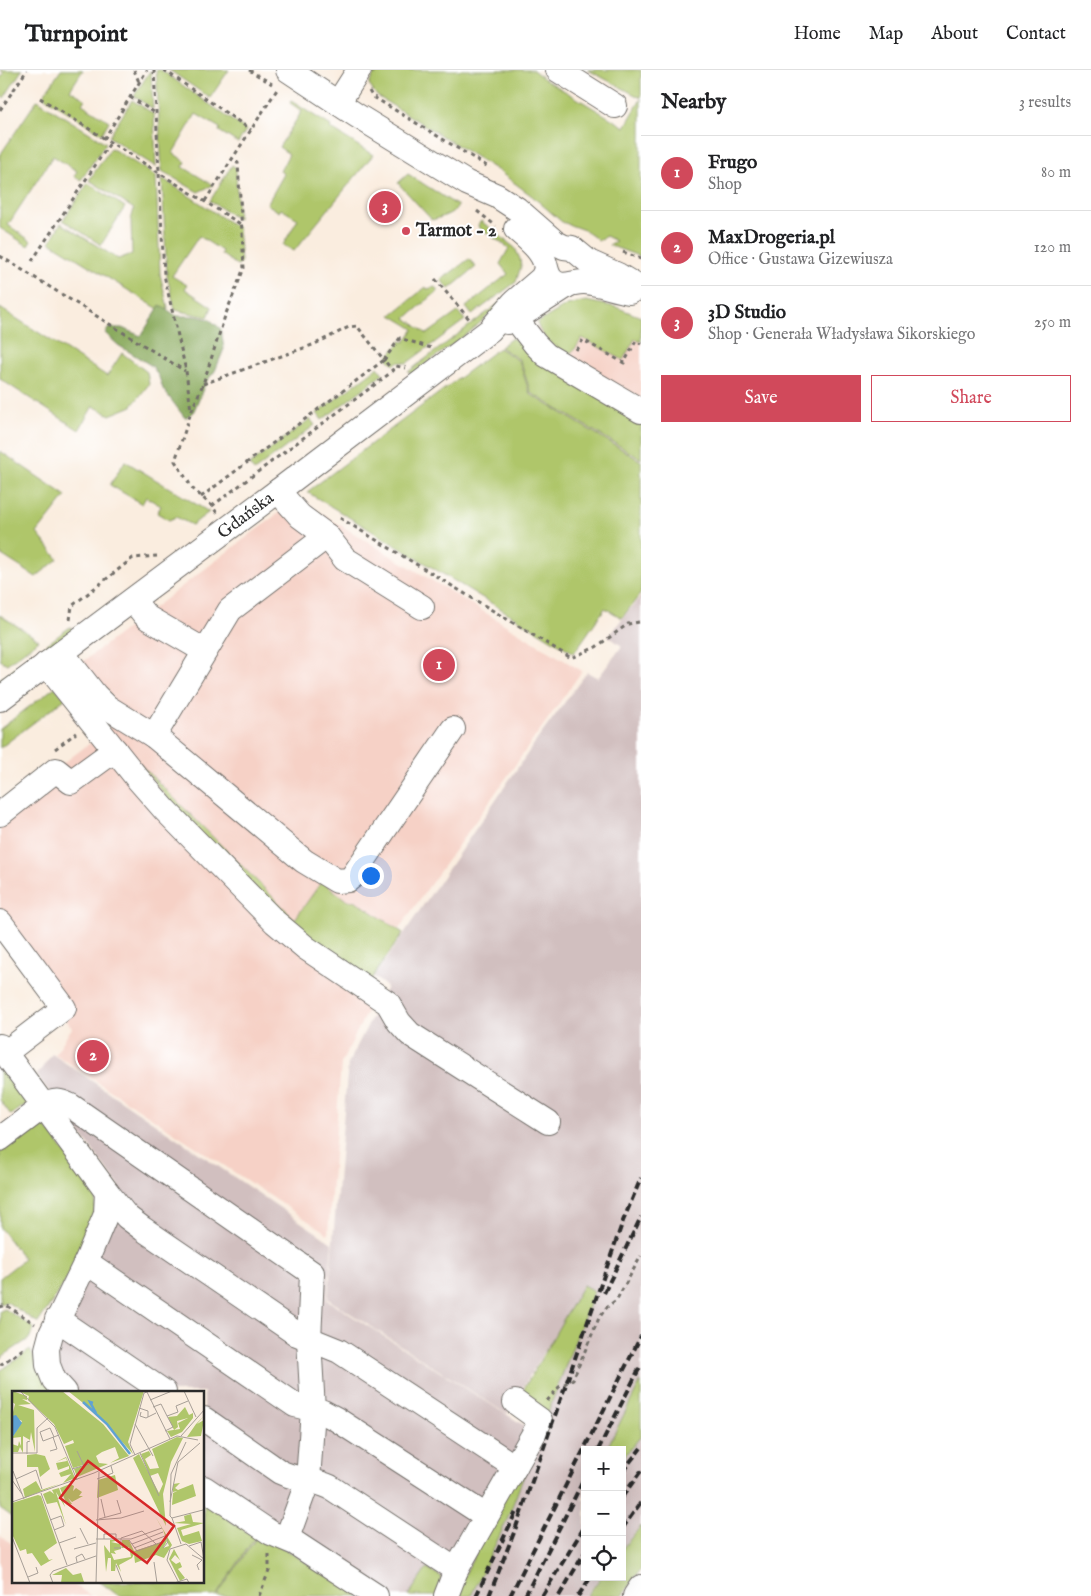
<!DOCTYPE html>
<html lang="en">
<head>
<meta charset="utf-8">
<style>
  :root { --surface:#fff; --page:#f2f2f2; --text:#202124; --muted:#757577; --line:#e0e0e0; --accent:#d1495b }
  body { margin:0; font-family:"IM FELL English",serif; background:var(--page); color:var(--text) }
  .controls { position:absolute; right:15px; bottom:15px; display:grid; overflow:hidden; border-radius:0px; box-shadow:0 5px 20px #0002 }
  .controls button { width:45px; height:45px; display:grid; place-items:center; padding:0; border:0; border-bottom:1px solid var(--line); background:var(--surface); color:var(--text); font:25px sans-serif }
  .you { position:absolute; left:370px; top:805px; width:18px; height:18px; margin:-12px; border:4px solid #fff; border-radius:50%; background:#1a73e8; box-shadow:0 0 0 8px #1a73e833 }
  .badge { display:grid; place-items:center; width:32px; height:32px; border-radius:50%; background:var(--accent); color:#fff; font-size:16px; font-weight:700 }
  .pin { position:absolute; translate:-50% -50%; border:2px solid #fff; box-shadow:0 1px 5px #0006 }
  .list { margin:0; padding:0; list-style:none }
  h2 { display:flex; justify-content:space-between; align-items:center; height:65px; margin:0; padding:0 20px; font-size:21px }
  h2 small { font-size:16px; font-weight:400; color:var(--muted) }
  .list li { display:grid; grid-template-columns:32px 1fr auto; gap:15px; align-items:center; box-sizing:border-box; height:75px; padding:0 20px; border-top:1px solid var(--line) }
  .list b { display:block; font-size:19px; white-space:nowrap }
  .list p { margin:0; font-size:16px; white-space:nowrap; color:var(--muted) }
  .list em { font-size:16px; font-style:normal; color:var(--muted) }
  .actions { display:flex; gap:10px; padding:15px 20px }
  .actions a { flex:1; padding:11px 0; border:1px solid var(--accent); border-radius:0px; text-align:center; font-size:18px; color:var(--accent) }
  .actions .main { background:var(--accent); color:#fff }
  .icon { flex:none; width:28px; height:28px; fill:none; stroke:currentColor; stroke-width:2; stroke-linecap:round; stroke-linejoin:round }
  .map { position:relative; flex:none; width:641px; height:1526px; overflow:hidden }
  header { display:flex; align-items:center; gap:30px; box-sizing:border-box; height:70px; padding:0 25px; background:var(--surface); border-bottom:1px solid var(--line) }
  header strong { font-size:24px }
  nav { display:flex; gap:28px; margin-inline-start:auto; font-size:18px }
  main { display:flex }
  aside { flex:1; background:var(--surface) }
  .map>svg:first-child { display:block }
</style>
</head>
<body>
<header>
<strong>Turnpoint</strong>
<nav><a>Home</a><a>Map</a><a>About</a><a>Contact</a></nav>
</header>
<main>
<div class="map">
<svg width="641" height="1526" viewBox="0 0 641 1526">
  <rect width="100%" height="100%" fill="#fff"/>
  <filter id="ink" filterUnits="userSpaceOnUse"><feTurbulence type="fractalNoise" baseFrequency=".02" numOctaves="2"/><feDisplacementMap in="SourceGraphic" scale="10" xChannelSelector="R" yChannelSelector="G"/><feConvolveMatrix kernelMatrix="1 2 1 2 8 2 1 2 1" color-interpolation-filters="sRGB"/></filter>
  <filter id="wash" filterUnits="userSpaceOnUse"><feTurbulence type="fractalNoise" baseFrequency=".0096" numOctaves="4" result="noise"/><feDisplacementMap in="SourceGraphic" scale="20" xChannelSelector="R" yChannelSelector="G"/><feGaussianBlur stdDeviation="1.12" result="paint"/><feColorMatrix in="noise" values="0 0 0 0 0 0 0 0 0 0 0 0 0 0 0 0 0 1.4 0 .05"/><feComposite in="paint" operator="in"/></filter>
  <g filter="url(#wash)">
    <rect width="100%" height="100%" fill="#faeddf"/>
    <!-- built -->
    <g fill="#f6d1c6">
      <path d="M641,250V387L517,274L542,254Z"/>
      <path d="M297,429L582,601L366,905L378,919L341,994L328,1164L55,984L72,958L0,857V741L110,658L68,603Z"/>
      <path d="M0,1466L14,1475V1512H70L91,1526H0Z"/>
    </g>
    <!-- industrial -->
    <g fill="#d1bfbf">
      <path d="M641,526V1310L606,1380H585V1425L582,1429L585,1431V1507H600L586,1526H470L582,1218L507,1344L328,1229L348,994L387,917L374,907L534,674L587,602L598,608L622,576L608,566Z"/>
      <path d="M52,984L332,1173L327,1230L539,1365L465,1526H347L204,1429V1322H57L54,1246L120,1117L37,1005Z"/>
      <path d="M641,1366V1455L622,1478V1390Z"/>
    </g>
    <!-- green -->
    <g fill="#afc66a" stroke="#6d784a">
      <path d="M22,0L4,28L0,25V9L4,3L0,0Z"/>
      <path d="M61,0H83L70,20L85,29L82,34L109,51L102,64L43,26Z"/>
      <path d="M156,0H161L246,60L238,73L219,61L220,58L196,44L173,83L186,92L183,97L213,115L198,122L162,101Z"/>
      <path d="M169,0H229L210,28Z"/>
      <path d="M378,0H533L543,8L625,57L641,29V187L609,175L616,171L606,166L598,171L594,167L584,160L562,152L532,126L497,100L377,26L369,15L374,3L375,6Z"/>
      <path d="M588,0H641V28Z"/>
      <path d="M150,1L151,2L153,39L134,26Z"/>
      <path d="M37,30L106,73L81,110L74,106L77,101L53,86L8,155L31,171L28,176L0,158V85Z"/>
      <path d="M132,30L154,44L156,97L109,67Z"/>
      <path d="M291,31L331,56L330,58L373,85L294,181L283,175L298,149L281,139L279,142L267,134L284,104L280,101L289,84L279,77L302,41L290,33Z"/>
      <path d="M111,78L156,106L160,204L168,238L165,243L50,172L61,153L118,189L132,184L131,150L134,139L89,110Z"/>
      <path d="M232,95L236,98L238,149L210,131Z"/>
      <path d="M408,104L458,136C453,144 442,147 432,150L398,113Z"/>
      <path d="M162,108L238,158L241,191L238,196L221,184L222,181L199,166L172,206L187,215L185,219L212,237L208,247L175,240L167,206Z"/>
      <path d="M88,113L125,137L101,175L63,150Z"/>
      <path d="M481,151L515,178L520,189L521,196L516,212L472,245L466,237L508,204L500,194L509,178L479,158L478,155Z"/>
      <path d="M469,189L476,197L449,219L441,210Z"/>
      <path d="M426,217L427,219L435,217L438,221L406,248L427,264L458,242L465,250L407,293L397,292L394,295L387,288L401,271L405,272L414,259L391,245Z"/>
      <path d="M518,219L471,261L412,304L408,302Z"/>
      <path d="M586,231L616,237L641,247V272L635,269L623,290L582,268C571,287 566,289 550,273C543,266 540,262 537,253L567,235Z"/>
      <path d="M0,238L107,306L122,283L147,302L149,314L132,336L110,345L93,336L79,360L0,309Z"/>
      <path d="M512,268L641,351V389L531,323L520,290L500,277Z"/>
      <path d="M499,278L519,291L530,324L641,391V523L622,548L605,538L574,583L307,422Z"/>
      <path d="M378,297L383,304L322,350L317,343Z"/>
      <path d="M310,349L315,355L254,401L249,395Z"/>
      <path d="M0,381L66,426L37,463L58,489L36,507L0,484Z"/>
      <path d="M125,391L209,442L192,455L176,447L169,450L157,443L161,436L146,427L142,434L110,415Z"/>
      <path d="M0,545L39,570L7,594L0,590Z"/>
      <path d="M70,557L73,560L0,615V609Z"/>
      <path d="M55,617L65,629L0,678V659Z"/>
      <path d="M138,692L295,849L322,811L346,830L356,831L403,863L370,911L292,857L171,733Z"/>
      <path d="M0,994L28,1033L11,1045L0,1030Z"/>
      <path d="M39,1047L88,1114L96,1128L92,1160L64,1214L38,1253L7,1232L0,1234V1208L24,1189L0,1158V1077Z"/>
      <path d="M583,1215L594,1221L507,1450L471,1526H454L543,1351L521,1324Z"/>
      <path d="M5,1239L34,1258L29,1269L0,1288V1241Z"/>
      <path d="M30,1280L54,1322H14V1448L0,1438V1301Z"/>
      <path d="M641,1311V1366L622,1389V1380H606Z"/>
      <path d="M204,1433L255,1467L216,1526H119L100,1512H204Z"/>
      <path d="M641,1456V1499L622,1526H587L601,1507H622V1479Z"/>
      <path d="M256,1468L270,1470L360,1526H217Z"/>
      <path d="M427,1498L442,1507L438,1526H408Z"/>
    </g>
    <!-- forest -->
    <path fill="#8bab5e" stroke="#5b6b44" d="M160,235L177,246H195L209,249L221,259L224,279L215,301L206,312L193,343L185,348L163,319L159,307L152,296L118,275L105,263L109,258H122L141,266Z"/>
  </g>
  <g filter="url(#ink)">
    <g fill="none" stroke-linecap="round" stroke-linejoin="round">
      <defs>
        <g id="minor">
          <path d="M288,0L356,45L467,113L497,126L517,139L556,173L564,177L572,178L589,192L618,205L641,219"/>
          <path d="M558,0L615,36"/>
          <path d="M338,33L359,0"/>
          <path d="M516,159C525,167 536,175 542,186C547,194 545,203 552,210C563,220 573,211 585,212C600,213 615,220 630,222"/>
          <path d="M515,248L535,274L546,285L641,341"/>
          <path d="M507,252L523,244L568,215"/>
          <path d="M278,421L300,446L327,466L345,489L422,537"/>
          <path d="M133,530L144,544L148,548L205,581"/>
          <path d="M62,583L95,625L107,637L154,666L304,791L337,811L348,810L353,806L453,659"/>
          <path d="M46,594L137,708L165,740L275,852L306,878L388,933L399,952L410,964L548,1052"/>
          <path d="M0,629L278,421L490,260L514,232L542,208L546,200"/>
          <path d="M154,666L230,540L327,466"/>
          <path d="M0,744L56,700L71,712L115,680"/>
          <path d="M0,852L64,938L5,983"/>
          <path d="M0,976L107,1122L127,1147L143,1159L297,1264L339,1281L515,1397"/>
          <path d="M0,1069L44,1036C55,1029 60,1031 71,1036L312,1203L309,1270L313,1340L308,1410L287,1468"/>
          <path d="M86,1192L295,1335L323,1342L336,1349L486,1446"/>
          <path d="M57,1249L164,1322"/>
          <path d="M65,1322L54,1310L48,1295L47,1279L51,1264L86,1192L106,1144L107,1122"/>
          <path d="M204,1349L280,1402C297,1410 312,1409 330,1417L456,1500"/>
          <path d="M204,1418L271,1463L295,1473L376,1526"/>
          <path d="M446,1526L456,1500L536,1360L540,1350L515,1332"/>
          <path d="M635,1526L641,1517"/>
        </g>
      </defs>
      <!-- minor casing -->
      <use href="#minor" stroke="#736f6a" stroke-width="26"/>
      <!-- path -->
      <g stroke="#736f6a" stroke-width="3" stroke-dasharray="4 4" stroke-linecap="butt">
        <path d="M134,0L139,12"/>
        <path d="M154,0L164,205L186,301L191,341"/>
        <path d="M164,0L251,60"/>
        <path d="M249,0L272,14"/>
        <path d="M369,21L372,26L490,98"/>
        <path d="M130,27L157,44"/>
        <path d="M40,28L242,155"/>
        <path d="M0,40L27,0"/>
        <path d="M104,69L147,0"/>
        <path d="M205,131L278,18"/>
        <path d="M477,141L496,156"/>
        <path d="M623,182L641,189"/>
        <path d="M0,186L185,301"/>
        <path d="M32,191L110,73"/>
        <path d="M435,209L470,250"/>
        <path d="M576,280L583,270L624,293L636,271L641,274"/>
        <path d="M203,314L315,274L349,257L357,256L384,290L400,268L431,278"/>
        <path d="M201,427L384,290L393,301"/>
        <path d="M212,436L393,301L396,296L406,298"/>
        <path d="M217,443L212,436L193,419L175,391L191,342L203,314L225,246L244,198L238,93L232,89"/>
        <path d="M340,448L571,588L596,577L628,554L639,552"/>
        <path d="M70,550L72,536L133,488L157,486"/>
        <path d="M55,679L76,663"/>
        <path d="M0,1237L6,1235L35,1254"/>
        <path d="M0,1295L26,1277"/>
        <path d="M547,1331L559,1317L573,1309L599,1248L607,1237L617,1229L641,1186"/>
        <path d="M259,1526L269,1501V1483"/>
      </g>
      <!-- minor -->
      <use href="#minor" stroke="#fff" stroke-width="24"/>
      <!-- rail -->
      <g stroke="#2b2b2b" stroke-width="4" stroke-dasharray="8 4" stroke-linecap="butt">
        <path d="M604,1223L641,1147"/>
        <path d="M598,1380L641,1295"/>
        <path d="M622,1402L641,1378"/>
        <path d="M622,1427L641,1401"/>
        <path d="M622,1459L641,1432"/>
        <path d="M476,1526L516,1442"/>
        <path d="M489,1526L515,1460L623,1151L641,1108"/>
        <path d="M510,1526L641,1266"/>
        <path d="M525,1526L585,1407"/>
        <path d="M542,1526L585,1456"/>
        <path d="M559,1526L585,1482"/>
        <path d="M578,1526L591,1507"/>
      </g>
    </g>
  </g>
  <!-- markers -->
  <circle fill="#d1495b" stroke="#fff" stroke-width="2" cx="406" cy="161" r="5"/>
  <g text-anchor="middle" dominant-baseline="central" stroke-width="4" stroke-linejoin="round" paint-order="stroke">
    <!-- poi labels -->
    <g font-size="18" font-weight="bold" fill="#2b2b2b" stroke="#fff" text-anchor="start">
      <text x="416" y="161">Tarmot - 2</text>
    </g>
    <!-- street labels -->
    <g font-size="18" fill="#2b2b2b" stroke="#fff">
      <text transform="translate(246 446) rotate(-37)">Gdańska</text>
    </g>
  </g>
  <!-- overview -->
  <g transform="translate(12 1321)">
    <rect width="192" height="192" fill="#faeddf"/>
    <path d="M0,0L15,5V9L10,8L19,13L6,14L22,19L23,61L19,41L18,49L11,45V62L8,56L6,61H0V53L6,55L7,50L9,55V46L0,47L10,30L0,25L3,13L0,11ZM50,0L91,33L117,65L98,72L107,67L103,56L90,61L84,65L87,72L96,73L65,86L62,78L78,72L61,77L53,55L62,52L61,49L52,53L42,33L16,9L17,5L8,1ZM56,0H132L116,51L121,63L85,23ZM173,16L177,24L181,22V27L170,41L159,46L155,40L168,38L166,32L176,27L165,30L166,36L162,39L156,26L165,25ZM192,25L185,33L192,29L189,45L175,46L184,33ZM165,46L171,47L159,71L151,103L154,135L121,67L127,63L147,102L151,93L146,82L138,85L129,63L137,60L139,64L133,68L138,78L147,77L140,58ZM24,63L33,65L38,78L28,86L26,76H15V64ZM54,66L63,87L51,92L59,83L49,86L47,82L57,78V75L46,79L44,72L55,70L54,67L44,71ZM103,84L106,99L85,107L86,89ZM24,90L29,99L47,93L13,107L11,98ZM168,92L163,97L166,99L181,93L184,105L160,114L161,102L165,100L161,101V93ZM58,93L62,95L61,100L64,97L70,101L67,105H71L60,111L56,107L60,113L55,114L48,97ZM47,97L53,116L44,101L54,134L45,111L35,113L31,103L38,100L42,103L40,99ZM26,104L29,105L45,152L32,161L37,169L41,168L29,175L20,162L15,163L14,158L8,160L0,143V112ZM179,123L181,131L192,132L169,139L171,145L187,140L190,150L177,153L170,150L165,137L179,133L162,132L173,130L172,125ZM143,125L152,140L160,154L152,167L144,164L123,172L122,163L120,167L107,174L109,181L104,172L103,180H99V167H96L94,181L92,154L98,162V149H108L99,151L108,153L109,158L102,160L104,163L99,162L102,169L119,166L117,156L110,157V149H117L122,160L153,150V146L155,150L151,157L157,155L151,139ZM162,158L168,169L163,164L159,169L164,173L168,171L170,176L166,178L173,187L168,190L157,168ZM54,177L61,184L69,182L72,191L49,192L50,184H40Z" fill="#afc66a"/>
    <path d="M4,24L10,32L0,47V25Z" fill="#5fa2d3"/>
    <path fill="none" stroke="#5fa2d3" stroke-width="2.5" d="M71,11L95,33L118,63M81,12L78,11L84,22"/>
    <path fill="none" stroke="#a79f97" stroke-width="1" d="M8,0L43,36L65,89M172,0L184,26M135,1L158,48M138,9L160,0M141,16L149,13L155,25L161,36L153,40M127,17L136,20V26M129,21L128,25L134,27L144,22M155,25L166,21L164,15L176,10M123,33L141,65M169,45L193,18M42,46L38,37L28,41L31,50L47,44M174,51L159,83L158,125L160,127L191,119L193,121M38,60L45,58L41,46M65,60L72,75M0,62H25V37L36,27M128,62L147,105M15,63V51L18,50M123,64L118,53L132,2L135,1M60,78L77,73M1,80L12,108M4,88L24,79L30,98M85,88L101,82L99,75M0,89L10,103M29,102L55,174M89,108L93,126M0,111L82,82L165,45L186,49M158,111L166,71L188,52M160,127L169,153M87,128L109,122L105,109M38,129L49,125L52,135L42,139M84,129L109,127L132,120M68,137L76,153M0,146L18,192M84,148H119L150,137M92,148V143H104V148M117,149L125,160L153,150M47,152L64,146M120,153L151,141M177,155L189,151L192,168M102,157H109V147L130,140L144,153M122,157L153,145M151,157L156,151L153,144M62,158L84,152M180,164L190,169L185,174L187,179M65,171L64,166L70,163L73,168M142,171L145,192M104,174L111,192M16,186L26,182L24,176M41,192L38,184L41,180L84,165M84,192L87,81M162,192L175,188L177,192M167,192L155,169L158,158L174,153L193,169"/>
    <path fill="#d62828" fill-opacity="0.15" stroke="#d62828" stroke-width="2.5" d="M76,70L162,135L135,172L48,107Z"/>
    <rect width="192" height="192" fill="none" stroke="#2b2b2b" stroke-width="2.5"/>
  </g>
</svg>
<div class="controls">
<button>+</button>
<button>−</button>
<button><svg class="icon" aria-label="locate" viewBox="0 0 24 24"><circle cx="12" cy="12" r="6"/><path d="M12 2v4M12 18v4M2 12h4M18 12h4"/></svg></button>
</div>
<div class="you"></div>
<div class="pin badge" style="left:439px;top:595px">1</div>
<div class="pin badge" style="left:93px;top:986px">2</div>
<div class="pin badge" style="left:385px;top:137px">3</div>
</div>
<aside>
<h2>Nearby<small>3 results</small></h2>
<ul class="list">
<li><span class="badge">1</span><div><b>Frugo</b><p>Shop</p></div><em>80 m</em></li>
<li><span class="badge">2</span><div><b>MaxDrogeria.pl</b><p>Office · Gustawa Gizewiusza</p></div><em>120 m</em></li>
<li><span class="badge">3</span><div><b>3D Studio</b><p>Shop · Generała Władysława Sikorskiego</p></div><em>250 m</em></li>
</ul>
<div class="actions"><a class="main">Save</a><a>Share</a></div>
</aside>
</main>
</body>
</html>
